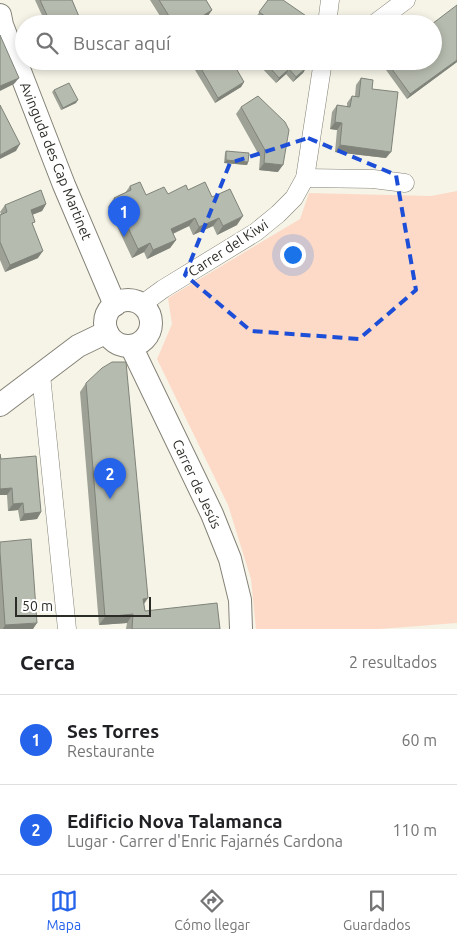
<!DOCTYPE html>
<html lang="es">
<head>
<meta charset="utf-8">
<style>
  :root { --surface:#fff; --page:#f6f6f6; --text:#202124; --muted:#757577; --line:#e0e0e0; --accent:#2563eb }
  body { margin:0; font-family:Ubuntu,sans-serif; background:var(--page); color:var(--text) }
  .scale { position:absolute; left:15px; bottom:12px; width:136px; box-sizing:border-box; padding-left:5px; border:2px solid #2c2c27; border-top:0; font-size:14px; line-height:18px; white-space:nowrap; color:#2c2c27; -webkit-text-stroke:4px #fff; paint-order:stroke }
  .you { position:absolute; left:292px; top:254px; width:18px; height:18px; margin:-12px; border:4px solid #fff; border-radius:50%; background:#1a73e8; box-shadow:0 0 0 8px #1a73e833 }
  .badge { display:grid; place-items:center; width:32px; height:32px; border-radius:50%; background:var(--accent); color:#fff; font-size:16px; font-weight:700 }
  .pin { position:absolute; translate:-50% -41px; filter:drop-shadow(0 1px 2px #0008) }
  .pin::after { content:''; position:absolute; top:26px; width:18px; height:15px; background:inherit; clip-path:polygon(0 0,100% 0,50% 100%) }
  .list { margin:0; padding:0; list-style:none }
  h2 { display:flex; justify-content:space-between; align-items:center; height:65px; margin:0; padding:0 20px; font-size:21px }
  h2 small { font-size:16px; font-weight:400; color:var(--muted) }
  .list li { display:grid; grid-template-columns:32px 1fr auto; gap:15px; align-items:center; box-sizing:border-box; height:90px; padding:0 20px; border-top:1px solid var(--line) }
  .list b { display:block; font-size:19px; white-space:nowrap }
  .list p { margin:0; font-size:16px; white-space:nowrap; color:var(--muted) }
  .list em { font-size:16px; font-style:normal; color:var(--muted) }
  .icon { flex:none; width:28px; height:28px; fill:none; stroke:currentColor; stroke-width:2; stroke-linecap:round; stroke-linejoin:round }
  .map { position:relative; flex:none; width:457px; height:629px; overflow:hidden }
  .search { position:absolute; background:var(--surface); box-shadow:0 2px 8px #0003; left:15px; right:15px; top:15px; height:55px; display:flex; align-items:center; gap:12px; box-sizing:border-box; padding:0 18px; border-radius:28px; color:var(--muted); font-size:19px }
  .sheet { height:245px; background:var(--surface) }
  nav { display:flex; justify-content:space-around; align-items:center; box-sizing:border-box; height:70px; border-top:1px solid var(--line); background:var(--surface); font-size:14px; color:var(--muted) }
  nav a { display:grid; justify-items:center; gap:2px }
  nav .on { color:var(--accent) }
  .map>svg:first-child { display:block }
</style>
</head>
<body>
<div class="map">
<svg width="457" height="629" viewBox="0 0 457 629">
  <rect width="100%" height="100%" fill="#f6f4e7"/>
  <!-- green -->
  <path fill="#fddac8" d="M457,191V623L380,629H256L251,579L228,505L157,359L172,324L168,298L300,219L309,193L431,196Z"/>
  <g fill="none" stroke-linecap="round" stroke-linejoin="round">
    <defs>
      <g id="minor">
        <path d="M327,24L330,0"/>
        <path d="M374,24L406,0"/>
        <path d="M305,178L373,179L405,183"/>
        <path d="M141,305L163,289L256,232L278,214L294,198L305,178L323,61"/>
        <path d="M41,375L67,629"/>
      </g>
      <g id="tertiary">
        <path d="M0,15L2,25L64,185L115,305"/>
        <circle cx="128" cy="323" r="23"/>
        <path d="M131,346L212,514L230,559L240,600L241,629"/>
        <path d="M0,405L78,346L107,332"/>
      </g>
    </defs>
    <!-- minor casing -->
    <use href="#minor" stroke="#848277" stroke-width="19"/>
    <!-- tertiary casing -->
    <use href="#tertiary" stroke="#848277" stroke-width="24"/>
    <!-- minor -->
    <use href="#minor" stroke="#fff" stroke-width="18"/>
    <!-- tertiary -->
    <use href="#tertiary" stroke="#fff" stroke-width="22"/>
  </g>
  <!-- wall -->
  <g fill="#9da196">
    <path d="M35,0H72L80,19L77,24H46Z"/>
    <path d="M150,0H206L212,10L207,17L196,24H165Z"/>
    <path d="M268,0L310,24H265L256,17Z"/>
    <path d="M260,61H300L306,68L303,73L293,82L286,74L276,83L258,64Z"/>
    <path d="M382,61H433L457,62L407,99L381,63Z"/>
    <path d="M199,65L244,82L241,87L215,103L195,70Z"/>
    <path d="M361,78L372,89L386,158L335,152L337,130L330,129L332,112L337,105L347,107V103L352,96H355L356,85Z"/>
    <path d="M54,90L76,103L61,110L52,92Z"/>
    <path d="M241,107L278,172L259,170L260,157L236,114Z"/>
    <path d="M226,151L248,162L247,165L224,163L225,153Z"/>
    <path d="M130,186L146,195L168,194L188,190L212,197L237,225L217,235L213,226L193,235L189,226L173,234L176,240L170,248L147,259L144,252L132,258L108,207L114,198L125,193Z"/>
    <path d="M46,204L42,211L32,215L33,226L38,258L5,272L0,260V215L1,214L0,212L5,205Z"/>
    <path d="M86,383L144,604L145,611L220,629H126L127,623L99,625L80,392Z"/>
    <path d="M0,454L1,459L41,512L37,519L20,521L18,510L8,511L7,495H0Z"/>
    <path d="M0,542L33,629H0Z"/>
  </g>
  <!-- shaded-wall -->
  <g fill="#7f837a">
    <path d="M212,10L207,17L196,24H190Z"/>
    <path d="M80,19L77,24H70Z"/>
    <path d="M457,60V62L407,99L410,94Z"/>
    <path d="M306,68L303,73L293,82L296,77Z"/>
    <path d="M289,69L286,74L276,83L279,78Z"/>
    <path d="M19,78L14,84L0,91V86Z"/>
    <path d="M244,82L241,87L215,103L218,98Z"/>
    <path d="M78,100L76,103L61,110L63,108Z"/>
    <path d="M335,122L342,123L337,130L330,129Z"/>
    <path d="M20,144L16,151L0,159V155Z"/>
    <path d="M340,145L391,152L386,158L335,152Z"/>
    <path d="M226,160L248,162L247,165L224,163Z"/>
    <path d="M264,163L283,165L278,172L259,170Z"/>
    <path d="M46,204L42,211L26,217L31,210Z"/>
    <path d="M243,216L237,225L217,235L223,226Z"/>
    <path d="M195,218L189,226L165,237L171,229Z"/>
    <path d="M219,218L213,226L193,235L199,227Z"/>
    <path d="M176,240L170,248L147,259L153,250Z"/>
    <path d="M150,243L144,252L132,258L138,249Z"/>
    <path d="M43,251L38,258L5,272L10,265Z"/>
    <path d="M12,488L7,495H0V489Z"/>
    <path d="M23,503L18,510L8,511L13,504Z"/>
    <path d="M41,512L37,519L20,521L24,514Z"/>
    <path d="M148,598L142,607L143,599Z"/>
    <path d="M133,614L127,623L99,625L105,617Z"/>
    <path d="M37,623L33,629H3L5,625Z"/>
  </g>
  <!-- building -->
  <g fill="#b6bbaf" stroke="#7f837a">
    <path d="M40,0H72L80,19L70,24H51Z"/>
    <path d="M159,0H206L212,10L190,24H174Z"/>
    <path d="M268,0H283L312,20L310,24H276L259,12Z"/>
    <path d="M457,5V60L410,94L386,61H433V24H432Z"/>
    <path d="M0,35L19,78L0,86Z"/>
    <path d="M205,61H223L226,67L233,63L244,82L218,98L199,65Z"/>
    <path d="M264,61H300L306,68L296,77L289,69L279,78Z"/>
    <path d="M361,78L373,80L372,89L398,92L391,152L340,145L342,123L335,122L337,105L350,107L352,96L359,97Z"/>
    <path d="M69,83L78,100L63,108L54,90Z"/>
    <path d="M258,96L285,122L289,130L283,165L264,163L265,150L241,107Z"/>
    <path d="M0,105L20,144L0,155Z"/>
    <path d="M226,151L249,153L248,162L226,160Z"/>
    <path d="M140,182L146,195L164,187L168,194L186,185L188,190L205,182L212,197L230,189L243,216L223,226L219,218L199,227L195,218L171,229L176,240L153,250L150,243L138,249L114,198L131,190L130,186Z"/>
    <path d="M41,190L46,204L31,210L35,222L32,223L43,251L10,265L0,242V215L7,212L5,205Z"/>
    <path d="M112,362H126L148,598L143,599L145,611L217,603L220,629H132L133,614L105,617L86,383L102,368Z"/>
    <path d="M0,454L1,459L36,456L41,512L24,514L23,503L13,504L12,488L0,489Z"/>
    <path d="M31,539L37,623L5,625L0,552V542Z"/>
  </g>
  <!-- marked area -->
  <path fill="none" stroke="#1d4ed8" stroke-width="4" stroke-dasharray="10 6" stroke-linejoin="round" d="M308,138L396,175L416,290L359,339L251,331L185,275L230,163Z"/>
  <g text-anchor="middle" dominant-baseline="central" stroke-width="4" stroke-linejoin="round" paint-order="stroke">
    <!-- street labels -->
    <g font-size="14" fill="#2c2c27" stroke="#fff">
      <text transform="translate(56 161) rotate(68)">Avinguda des Cap Martinet</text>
      <text transform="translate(228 248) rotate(-33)">Carrer del Kiwi</text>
      <text transform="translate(197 484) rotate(65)">Carrer de Jesús</text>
    </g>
  </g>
</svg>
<div class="scale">50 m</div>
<div class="you"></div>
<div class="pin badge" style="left:124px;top:237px">1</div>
<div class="pin badge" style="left:110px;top:499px">2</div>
<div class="search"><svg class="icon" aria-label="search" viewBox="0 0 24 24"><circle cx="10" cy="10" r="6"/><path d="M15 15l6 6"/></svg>Buscar aquí</div>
</div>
<section class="sheet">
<h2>Cerca<small>2 resultados</small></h2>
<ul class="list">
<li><span class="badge">1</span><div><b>Ses Torres</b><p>Restaurante</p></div><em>60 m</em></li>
<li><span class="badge">2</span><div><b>Edificio Nova Talamanca</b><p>Lugar · Carrer d'Enric Fajarnés Cardona</p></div><em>110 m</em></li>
</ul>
</section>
<nav>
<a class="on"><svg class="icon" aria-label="map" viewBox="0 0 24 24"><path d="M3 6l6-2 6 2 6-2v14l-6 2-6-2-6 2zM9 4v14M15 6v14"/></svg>Mapa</a>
<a><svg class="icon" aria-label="directions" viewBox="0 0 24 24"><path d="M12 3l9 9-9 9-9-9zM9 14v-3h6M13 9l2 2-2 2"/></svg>Cómo llegar</a>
<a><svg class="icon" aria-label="saved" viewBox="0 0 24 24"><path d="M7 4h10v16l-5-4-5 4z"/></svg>Guardados</a>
</nav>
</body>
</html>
